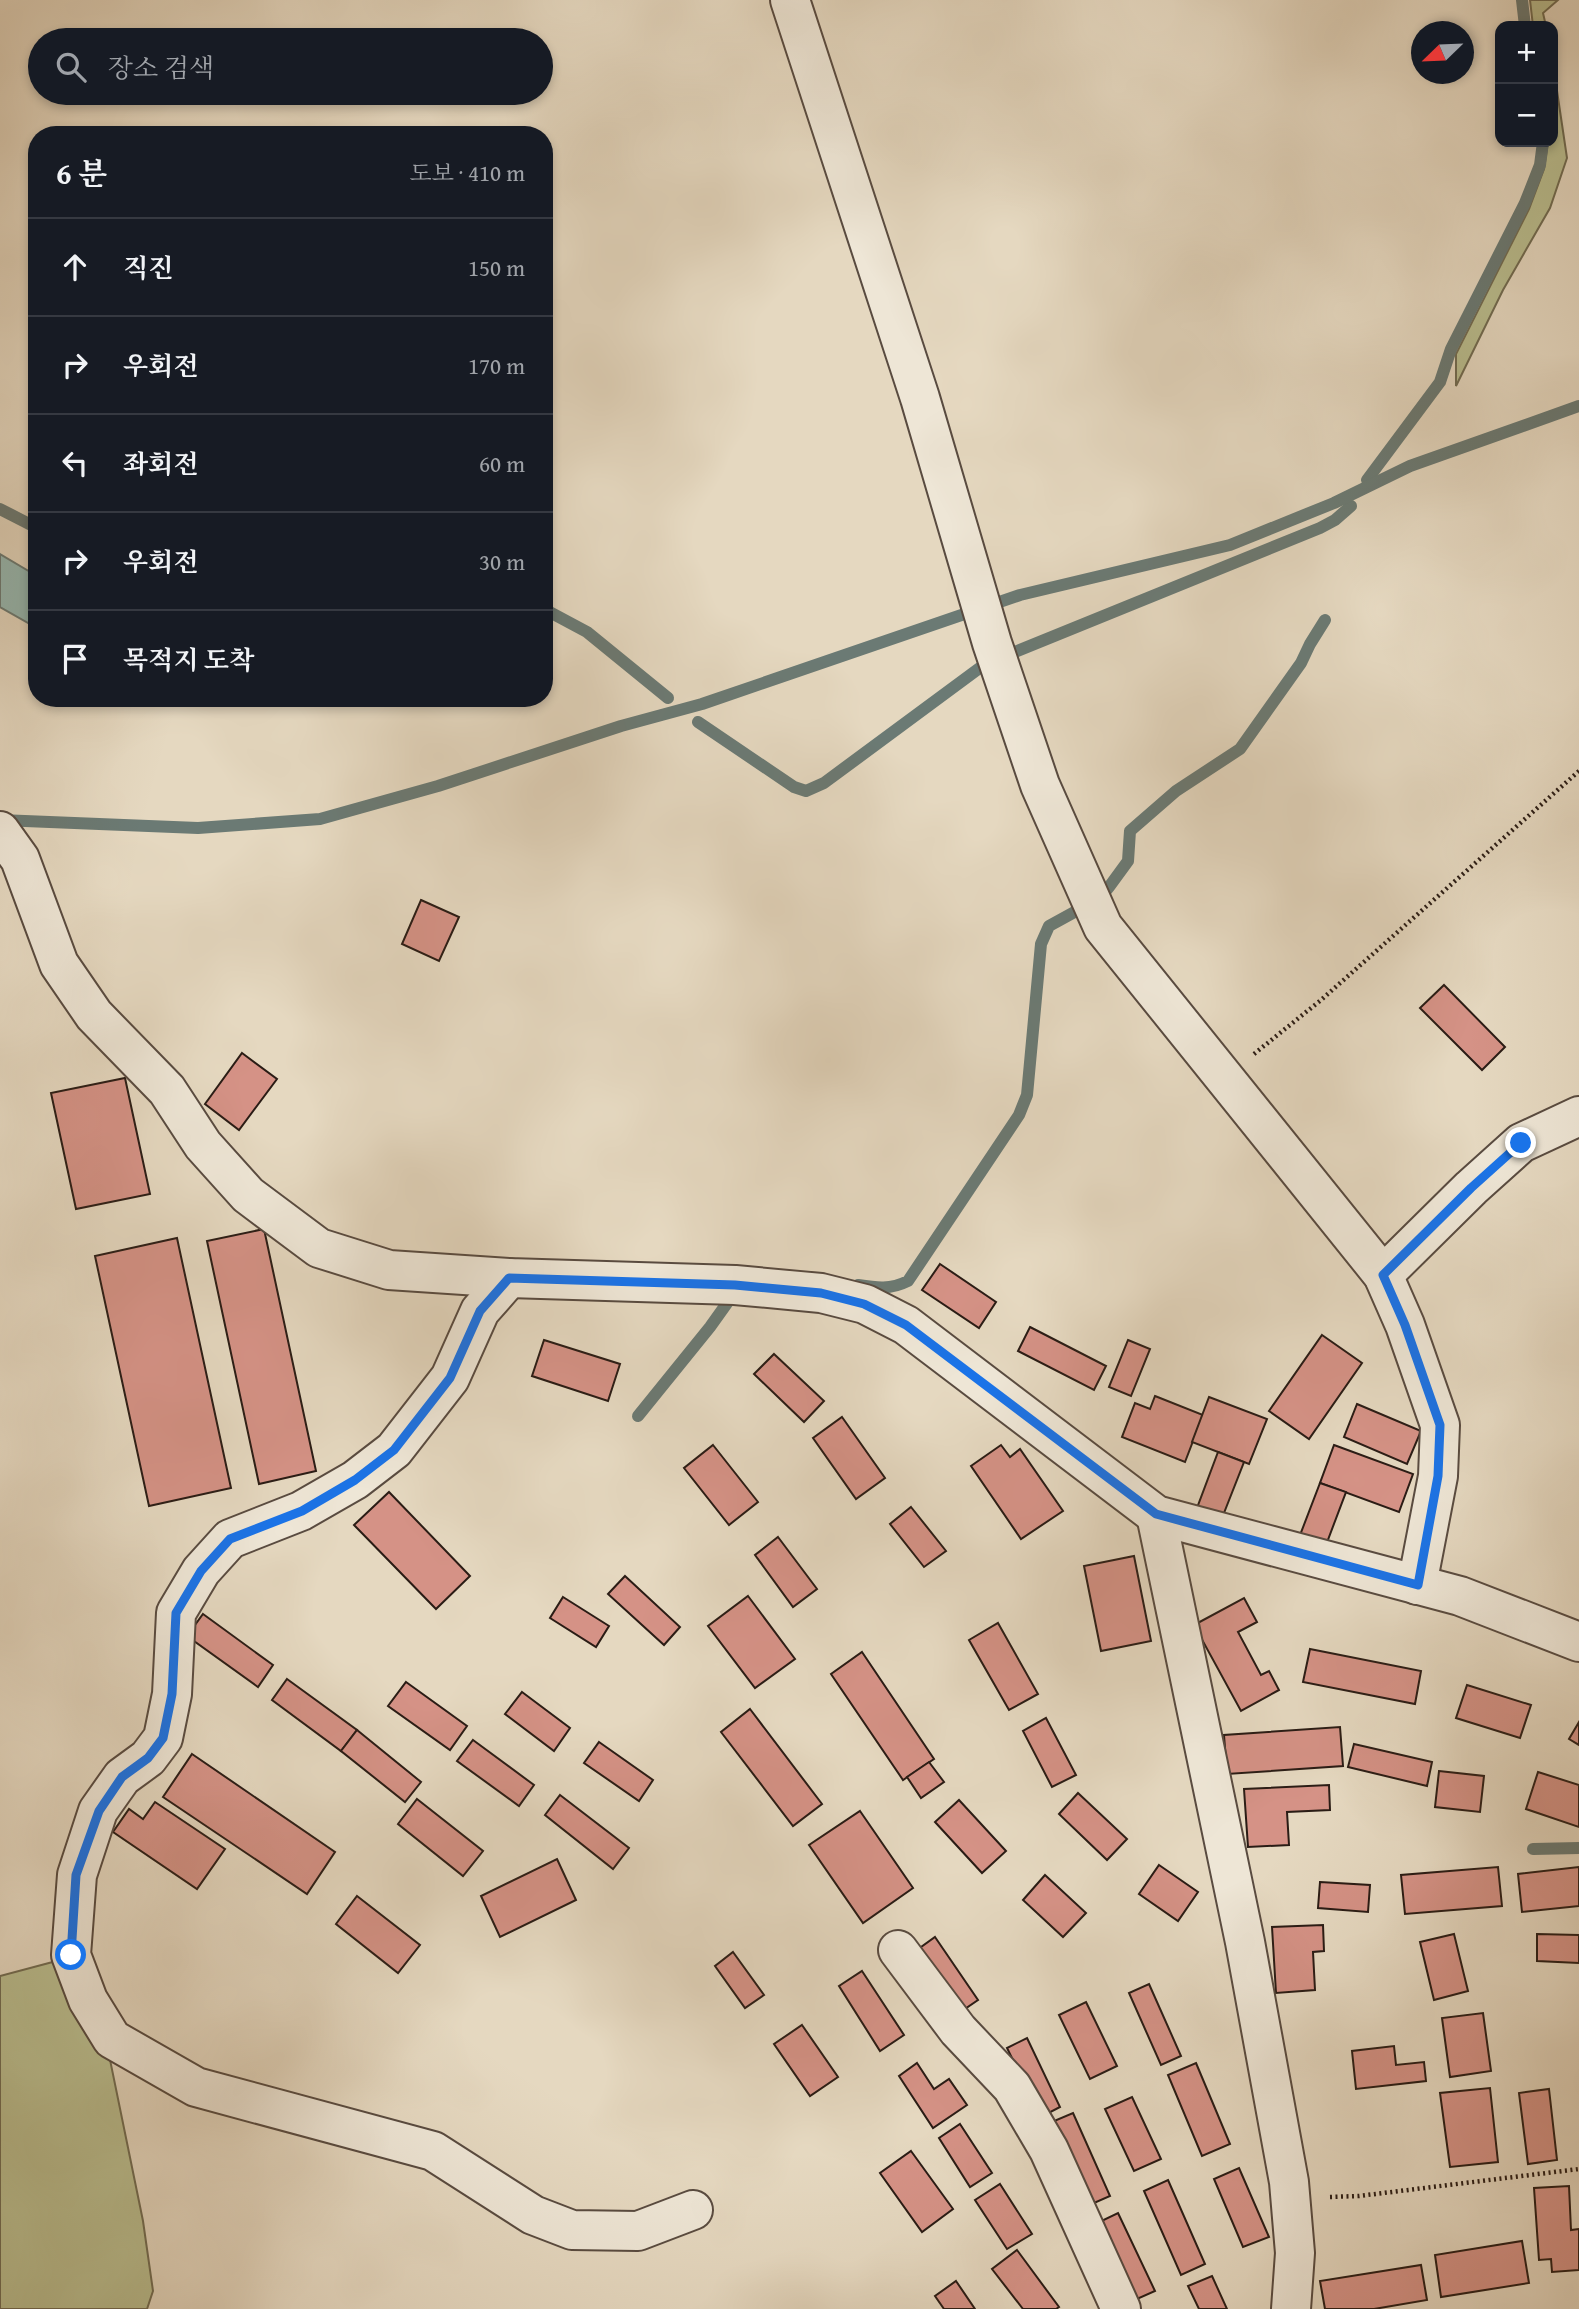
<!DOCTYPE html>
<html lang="ko">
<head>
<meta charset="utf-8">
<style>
  :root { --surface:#171b24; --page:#20242c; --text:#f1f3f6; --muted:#9ea1a6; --line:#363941 }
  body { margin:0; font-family:"Gentium Book Plus","Noto Serif KR",serif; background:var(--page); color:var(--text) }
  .controls { position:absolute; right:21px; top:21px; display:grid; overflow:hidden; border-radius:14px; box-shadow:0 4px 10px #0003 }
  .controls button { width:63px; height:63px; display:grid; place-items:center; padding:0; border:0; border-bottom:2px solid var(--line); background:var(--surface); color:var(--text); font:35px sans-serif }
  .compass { position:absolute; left:1411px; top:21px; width:63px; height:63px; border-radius:50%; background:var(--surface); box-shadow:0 4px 10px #0003; rotate:247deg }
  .stop { position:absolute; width:21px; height:21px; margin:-16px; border:5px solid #1a73e8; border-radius:50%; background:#fff }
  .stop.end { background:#1a73e8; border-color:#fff; box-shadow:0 2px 7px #0008 }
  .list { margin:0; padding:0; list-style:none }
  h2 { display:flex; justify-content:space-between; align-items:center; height:91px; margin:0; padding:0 28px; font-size:30px }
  h2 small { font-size:23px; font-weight:400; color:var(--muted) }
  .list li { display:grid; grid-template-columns:46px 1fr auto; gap:21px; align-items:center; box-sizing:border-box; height:98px; padding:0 28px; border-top:2px solid var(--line) }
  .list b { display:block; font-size:26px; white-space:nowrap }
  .list em { font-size:23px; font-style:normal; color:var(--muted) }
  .icon { flex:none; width:38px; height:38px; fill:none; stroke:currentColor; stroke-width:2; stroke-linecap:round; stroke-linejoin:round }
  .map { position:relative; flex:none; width:1579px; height:2309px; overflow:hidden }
  .search { position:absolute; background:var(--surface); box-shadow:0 4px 10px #0003; left:28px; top:28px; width:525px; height:77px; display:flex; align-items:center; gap:18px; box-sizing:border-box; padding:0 24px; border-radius:38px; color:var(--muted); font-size:26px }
  .panel { position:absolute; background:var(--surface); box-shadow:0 4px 10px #0003; left:28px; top:126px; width:525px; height:581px; border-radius:28px }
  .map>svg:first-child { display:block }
</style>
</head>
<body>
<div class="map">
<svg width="1579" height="2309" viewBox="0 0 1579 2309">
  <rect width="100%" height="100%" fill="#e5d8c0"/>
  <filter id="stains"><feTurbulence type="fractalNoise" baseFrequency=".00286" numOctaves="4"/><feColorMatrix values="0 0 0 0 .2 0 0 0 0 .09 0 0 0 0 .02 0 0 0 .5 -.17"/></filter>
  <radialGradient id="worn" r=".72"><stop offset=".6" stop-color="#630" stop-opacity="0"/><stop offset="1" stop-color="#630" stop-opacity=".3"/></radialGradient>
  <!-- green -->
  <g fill="#b9bd8f" stroke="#726c52" stroke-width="2">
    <path d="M1530,0H1558L1543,13L1546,26H1533Z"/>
    <path d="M1553,64L1567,158L1550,208L1503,290L1456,386V354L1529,209L1544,169L1548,142H1553Z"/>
    <path d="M64,1959L107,2045L143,2221L153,2291L147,2309H0V1976Z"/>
  </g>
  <!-- water -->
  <path fill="#96b9b3" stroke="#6b7a74" stroke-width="2" d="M0,554L37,576V628L0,607Z"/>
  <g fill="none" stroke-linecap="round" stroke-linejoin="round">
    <!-- stream -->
    <g stroke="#6b7a74" stroke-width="12">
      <path d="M1522,0L1525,26"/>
      <path d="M1367,480L1440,382L1451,349L1525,203L1540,165L1543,142"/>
      <path d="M0,509L37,528"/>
      <path d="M544,609L587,632L668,698"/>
      <path d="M698,722L794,787L806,791L824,783L985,664L1320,528L1335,520L1351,506"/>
      <path d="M0,820L198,828L320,819L438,786L621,726L702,704L1020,595L1230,545L1334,503L1410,466L1579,406"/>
      <path d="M858,1285C877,1288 890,1290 908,1281L1019,1115L1027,1095L1041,944L1049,926L1100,898L1109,887L1128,861L1130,831L1176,791L1240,749L1301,663L1310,644L1325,620"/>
      <path d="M638,1416L710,1327L735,1292"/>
      <path d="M1533,1849L1579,1848"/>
    </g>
  </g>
  <!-- building -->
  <g fill="#d59286" stroke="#2a1c15" stroke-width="2">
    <path d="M421,900L459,917L439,961L402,944Z"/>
    <path d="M1444,985L1505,1047L1482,1070L1420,1008Z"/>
    <path d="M242,1053L277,1079L239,1130L205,1104Z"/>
    <path d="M125,1078L150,1194L76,1209L51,1093Z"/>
    <path d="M264,1229L316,1471L259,1484L207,1241Z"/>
    <path d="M177,1238L231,1488L149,1506L95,1256Z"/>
    <path d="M940,1264L996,1302L979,1328L922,1290Z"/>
    <path d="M1030,1327L1106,1366L1094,1390L1018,1351Z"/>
    <path d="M1322,1335L1362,1363L1309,1439L1269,1411Z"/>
    <path d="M544,1340L620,1364L608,1401L532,1376Z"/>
    <path d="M1128,1340L1150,1349L1131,1396L1109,1387Z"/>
    <path d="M774,1354L824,1401L804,1422L754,1374Z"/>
    <path d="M1155,1396L1203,1415L1185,1462L1122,1437L1135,1403L1150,1409Z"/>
    <path d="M1209,1397L1267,1419L1249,1464L1192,1442Z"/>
    <path d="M1357,1404L1421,1431L1407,1464L1344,1437Z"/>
    <path d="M842,1417L885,1478L856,1499L813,1438Z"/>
    <path d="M713,1445L758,1502L729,1525L684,1468Z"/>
    <path d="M1001,1445L1010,1457L1020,1449L1063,1511L1021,1539L971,1466Z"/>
    <path d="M1334,1445L1413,1474L1399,1512L1320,1483Z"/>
    <path d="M1218,1452L1244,1462L1222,1518L1197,1508Z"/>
    <path d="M1320,1483L1346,1492L1323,1553L1297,1543Z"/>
    <path d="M389,1492L470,1576L436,1609L354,1525Z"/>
    <path d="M911,1507L946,1551L924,1567L890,1524Z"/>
    <path d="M778,1537L817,1589L793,1607L755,1555Z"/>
    <path d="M1134,1556L1151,1641L1101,1651L1084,1566Z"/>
    <path d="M625,1576L680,1627L664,1645L608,1594Z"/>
    <path d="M748,1596L795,1659L755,1688L708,1626Z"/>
    <path d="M563,1597L609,1626L596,1647L550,1618Z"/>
    <path d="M1244,1598L1257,1622L1238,1632L1261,1675L1269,1671L1279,1690L1241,1711L1194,1625Z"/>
    <path d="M203,1614L273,1665L258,1687L187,1636Z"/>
    <path d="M998,1623L1038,1694L1009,1710L969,1640Z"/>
    <path d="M1310,1649L1421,1671L1415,1704L1303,1682Z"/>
    <path d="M862,1652L934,1759L903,1780L831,1674Z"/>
    <path d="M287,1679L357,1730L341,1751L272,1700Z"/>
    <path d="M406,1682L467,1726L450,1750L388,1706Z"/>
    <path d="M1467,1685L1531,1705L1520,1738L1456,1718Z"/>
    <path d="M522,1692L570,1728L554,1751L505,1714Z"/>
    <path d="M750,1709L822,1804L793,1826L721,1732Z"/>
    <path d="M1046,1718L1076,1775L1052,1787L1023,1731Z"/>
    <path d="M1579,1722V1745L1569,1739Z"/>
    <path d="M1340,1727L1343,1766L1227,1774L1224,1735Z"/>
    <path d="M357,1730L421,1782L405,1802L341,1751Z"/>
    <path d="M473,1740L534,1785L519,1806L457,1761Z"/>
    <path d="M599,1742L653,1780L639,1801L584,1763Z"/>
    <path d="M1354,1744L1432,1762L1427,1786L1348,1767Z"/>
    <path d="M192,1754L335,1852L307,1894L163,1797Z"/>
    <path d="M929,1762L944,1782L921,1798L907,1777Z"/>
    <path d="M1439,1771L1484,1776L1480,1812L1435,1807Z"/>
    <path d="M1538,1772L1579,1785V1827L1526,1809Z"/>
    <path d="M1329,1785L1330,1810L1287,1812L1289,1845L1248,1847L1244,1789Z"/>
    <path d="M1078,1793L1127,1839L1107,1860L1059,1814Z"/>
    <path d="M560,1795L629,1848L613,1869L545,1815Z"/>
    <path d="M417,1799L483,1851L463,1876L398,1824Z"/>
    <path d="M959,1800L1006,1851L982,1873L935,1822Z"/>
    <path d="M155,1802L225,1849L197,1889L113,1832L129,1809L143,1819Z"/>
    <path d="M860,1811L913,1888L863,1923L809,1845Z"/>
    <path d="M557,1859L576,1900L500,1937L481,1896Z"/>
    <path d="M1159,1865L1198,1892L1178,1921L1139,1894Z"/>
    <path d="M1498,1867L1502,1906L1405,1914L1401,1875Z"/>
    <path d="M1579,1867V1906L1522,1912L1518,1874Z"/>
    <path d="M1045,1875L1086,1913L1063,1937L1023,1900Z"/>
    <path d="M1320,1882L1370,1885L1368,1912L1318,1908Z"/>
    <path d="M357,1896L420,1945L398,1973L336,1924Z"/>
    <path d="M1323,1925L1324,1951L1313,1952L1315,1990L1276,1993L1272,1927Z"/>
    <path d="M1454,1934L1468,1991L1434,2000L1420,1942Z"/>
    <path d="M1537,1934L1579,1935V1963L1537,1961Z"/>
    <path d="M935,1937L978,2000L953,2017L910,1955Z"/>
    <path d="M733,1952L764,1995L745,2008L715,1966Z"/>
    <path d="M862,1971L904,2035L880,2051L839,1986Z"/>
    <path d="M1149,1984L1181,2056L1161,2065L1129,1993Z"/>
    <path d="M1086,2002L1117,2066L1090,2079L1059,2015Z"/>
    <path d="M1483,2013L1491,2071L1450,2077L1442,2018Z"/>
    <path d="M802,2025L838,2077L810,2096L774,2044Z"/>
    <path d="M1027,2038L1060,2107L1041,2117L1007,2048Z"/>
    <path d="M1394,2046L1396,2065L1424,2062L1426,2081L1356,2089L1352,2051Z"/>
    <path d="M917,2063L934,2089L949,2079L967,2105L933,2128L899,2076Z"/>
    <path d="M1196,2063L1230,2144L1202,2156L1168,2075Z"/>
    <path d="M1490,2088L1498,2162L1450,2167L1440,2093Z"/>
    <path d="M1549,2089L1557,2160L1528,2164L1519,2093Z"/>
    <path d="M1132,2097L1161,2159L1134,2171L1105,2109Z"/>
    <path d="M1073,2113L1110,2196L1085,2207L1047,2124Z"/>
    <path d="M960,2124L992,2173L970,2187L939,2138Z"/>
    <path d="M911,2151L953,2209L922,2232L880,2173Z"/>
    <path d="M1239,2168L1269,2237L1243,2247L1214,2179Z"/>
    <path d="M1168,2180L1205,2264L1181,2275L1144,2191Z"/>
    <path d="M1000,2184L1032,2234L1007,2249L975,2200Z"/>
    <path d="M1569,2186L1571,2230L1579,2229V2270L1552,2272L1551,2259L1539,2260L1534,2188Z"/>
    <path d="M1118,2213L1155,2291L1128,2303L1091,2226Z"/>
    <path d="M1522,2241L1529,2283L1441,2297L1435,2255Z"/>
    <path d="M1017,2250L1059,2307L1056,2309H1023L992,2269Z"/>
    <path d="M1421,2265L1427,2300L1374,2309H1325L1320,2281Z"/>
    <path d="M1212,2276L1227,2309H1199L1188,2286Z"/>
    <path d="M956,2281L975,2309H944L935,2296Z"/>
  </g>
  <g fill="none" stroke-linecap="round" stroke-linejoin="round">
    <defs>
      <g id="minor">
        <path d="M790,0L920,398L992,643L1040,785L1103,927L1383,1275L1405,1325L1440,1425L1438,1476L1417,1585"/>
        <path d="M0,831L20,859L59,964L94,1015L167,1090L203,1145L248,1195L319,1248L389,1270L509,1278L735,1285L821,1293L865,1304L906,1325L1156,1515L1460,1596L1579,1642"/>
        <path d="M1383,1275L1471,1188L1521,1143L1579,1116"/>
        <path d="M509,1278L480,1311L450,1378L394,1450L355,1480L301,1511L230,1539L201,1571L176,1613L172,1694L163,1738L148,1758L122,1777L98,1811L77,1875L71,1955L88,2000L112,2039L196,2087L433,2151L533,2215L572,2230L638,2231L693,2210"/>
        <path d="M1156,1515L1245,1942L1289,2182L1295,2253L1291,2309"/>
        <path d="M898,1950L958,2030L1012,2087L1049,2150L1121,2309"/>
      </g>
    </defs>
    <!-- minor casing -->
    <use href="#minor" stroke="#594b40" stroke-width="42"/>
    <!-- path -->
    <g stroke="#2a1c15" stroke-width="4.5" stroke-dasharray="2 3.5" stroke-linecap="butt">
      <path d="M1254,1054L1321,1000L1579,771"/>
      <path d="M1330,2197L1359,2196L1579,2169"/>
    </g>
    <!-- minor -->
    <use href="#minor" stroke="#eee6d6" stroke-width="38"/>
  </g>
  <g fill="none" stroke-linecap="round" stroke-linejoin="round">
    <!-- route -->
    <path stroke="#1a73e8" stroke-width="9" d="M71,1955L76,1875L99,1811L122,1777L148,1758L163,1738L172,1694L176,1613L201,1571L230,1539L302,1511L355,1480L394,1450L450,1378L480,1311L509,1278L735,1285L821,1293L864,1304L906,1325L1156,1514L1418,1585L1438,1476L1440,1425L1405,1325L1383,1275L1471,1188L1521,1143"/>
  </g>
  <rect width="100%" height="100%" filter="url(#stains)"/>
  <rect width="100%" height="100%" fill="url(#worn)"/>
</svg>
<div class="controls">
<button>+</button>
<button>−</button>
</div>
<svg class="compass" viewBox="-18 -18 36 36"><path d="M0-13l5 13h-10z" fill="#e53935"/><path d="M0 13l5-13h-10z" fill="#9ea1a6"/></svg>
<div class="stop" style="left:71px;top:1955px"></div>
<div class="stop end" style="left:1521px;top:1143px"></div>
<div class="search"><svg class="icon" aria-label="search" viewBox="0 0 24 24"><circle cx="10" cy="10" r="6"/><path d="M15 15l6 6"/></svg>장소 검색</div>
<section class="panel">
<h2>6 분<small>도보 · 410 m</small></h2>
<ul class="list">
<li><svg class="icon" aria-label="ahead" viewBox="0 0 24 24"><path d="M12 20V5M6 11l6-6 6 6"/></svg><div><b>직진</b></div><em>150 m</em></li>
<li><svg class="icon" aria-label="right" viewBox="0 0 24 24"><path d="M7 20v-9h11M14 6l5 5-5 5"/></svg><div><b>우회전</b></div><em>170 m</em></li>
<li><svg class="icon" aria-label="left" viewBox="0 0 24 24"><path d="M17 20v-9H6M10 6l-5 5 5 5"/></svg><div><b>좌회전</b></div><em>60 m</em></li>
<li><svg class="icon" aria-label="right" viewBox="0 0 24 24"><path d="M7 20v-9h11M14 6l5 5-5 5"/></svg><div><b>우회전</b></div><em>30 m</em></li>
<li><svg class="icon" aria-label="arrive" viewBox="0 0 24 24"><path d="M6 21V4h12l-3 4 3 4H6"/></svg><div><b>목적지 도착</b></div></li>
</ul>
</section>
</div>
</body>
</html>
